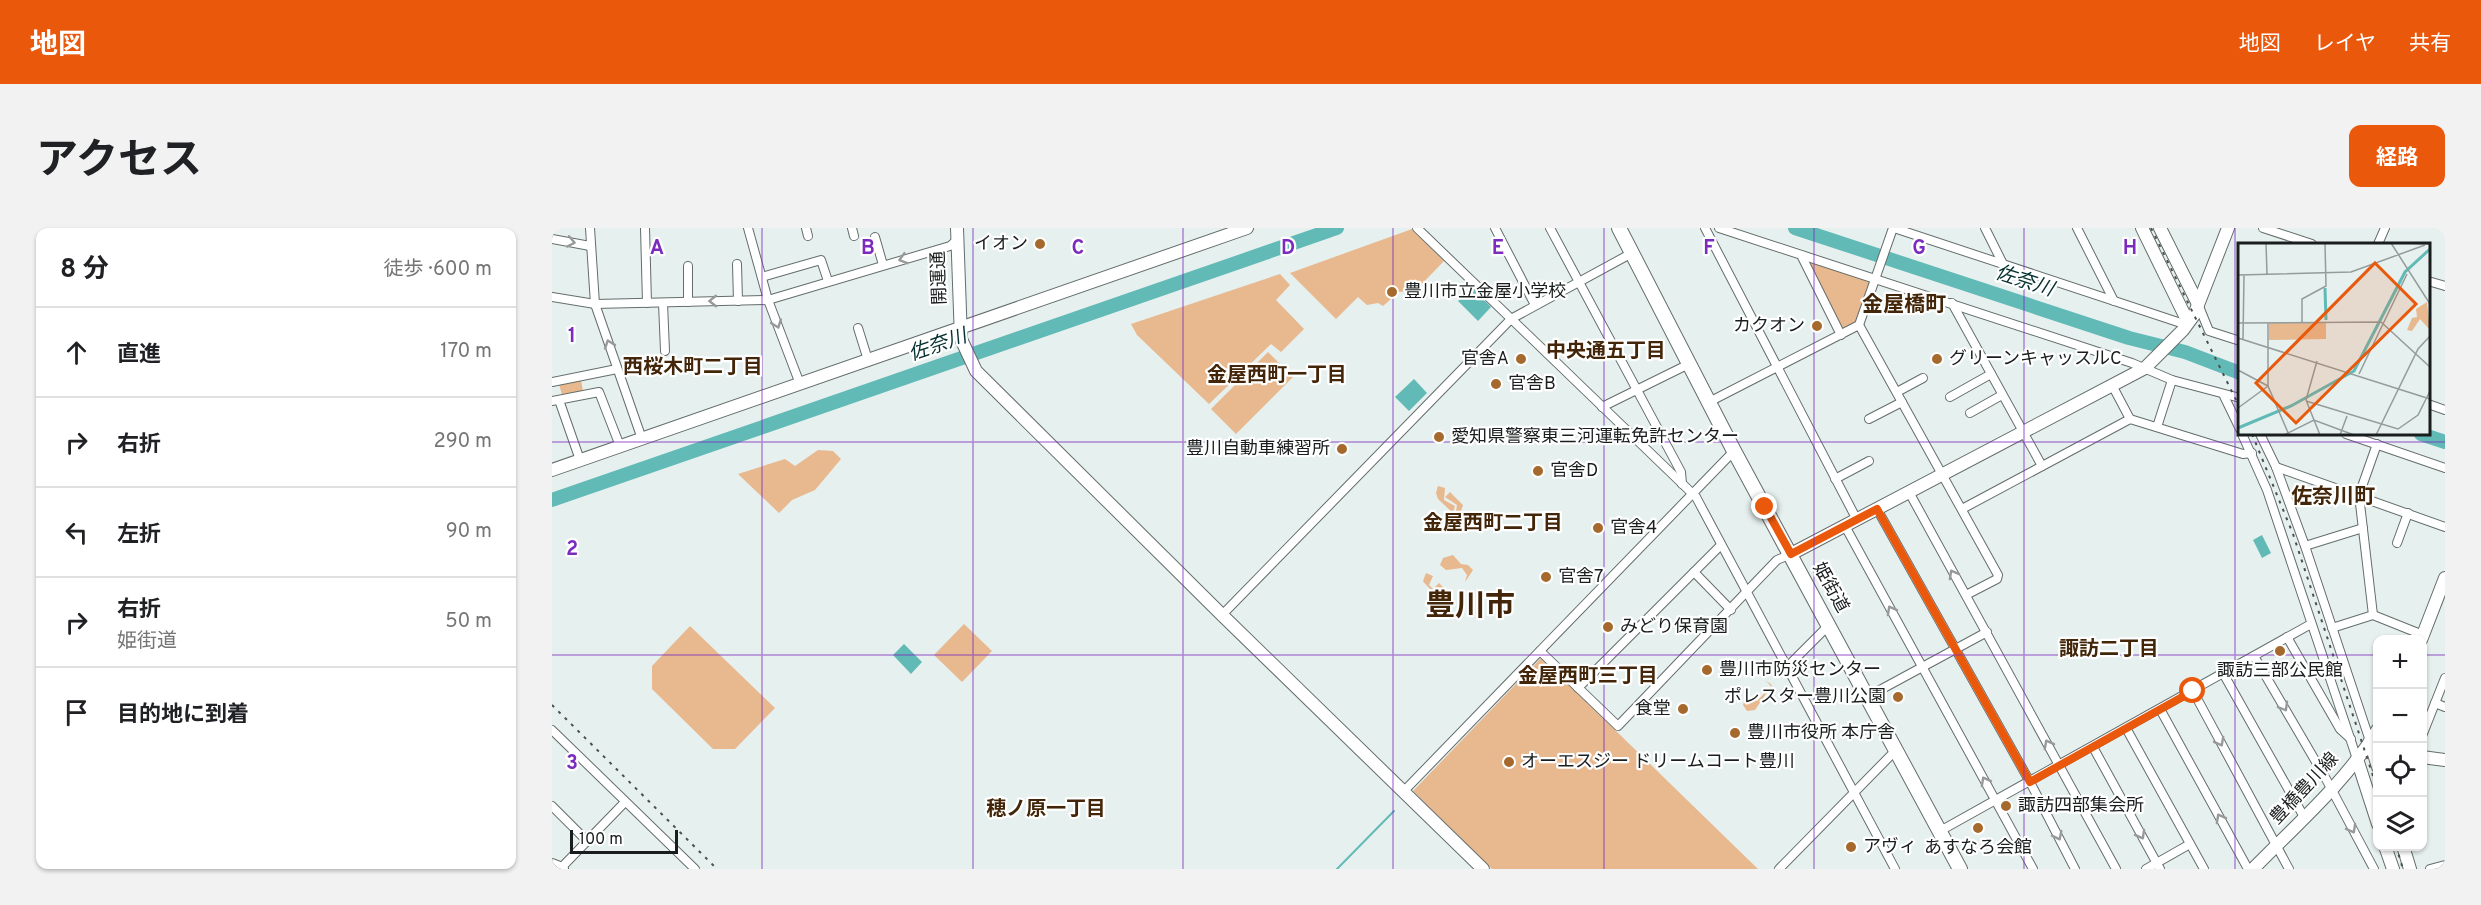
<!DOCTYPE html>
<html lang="ja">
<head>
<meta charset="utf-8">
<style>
  :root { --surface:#fff; --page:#f2f2f2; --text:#202124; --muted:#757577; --line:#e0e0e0; --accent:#ea580c }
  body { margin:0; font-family:Overpass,"Noto Sans JP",sans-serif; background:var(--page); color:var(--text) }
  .controls { position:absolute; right:18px; bottom:18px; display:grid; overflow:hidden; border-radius:12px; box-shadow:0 2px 4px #0004 }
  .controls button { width:54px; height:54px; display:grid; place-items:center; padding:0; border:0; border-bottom:2px solid var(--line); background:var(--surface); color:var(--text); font:30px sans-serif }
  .scale { position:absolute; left:18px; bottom:15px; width:108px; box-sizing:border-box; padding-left:6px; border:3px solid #191d1d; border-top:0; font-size:16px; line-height:21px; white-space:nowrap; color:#191d1d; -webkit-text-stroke:4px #fff; paint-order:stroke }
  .stop { position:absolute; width:18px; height:18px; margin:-14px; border:4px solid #ea580c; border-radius:50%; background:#fff }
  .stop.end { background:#ea580c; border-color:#fff; box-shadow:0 2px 6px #0008 }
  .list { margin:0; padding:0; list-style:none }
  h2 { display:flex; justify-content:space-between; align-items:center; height:78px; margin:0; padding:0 24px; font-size:26px }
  h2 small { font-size:20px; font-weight:400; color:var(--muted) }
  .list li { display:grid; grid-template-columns:39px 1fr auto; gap:18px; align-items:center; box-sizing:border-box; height:90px; padding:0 24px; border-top:2px solid var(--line) }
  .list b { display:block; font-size:22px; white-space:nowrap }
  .list p { margin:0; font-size:20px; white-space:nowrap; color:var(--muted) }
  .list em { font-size:20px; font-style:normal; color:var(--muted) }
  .icon { flex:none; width:33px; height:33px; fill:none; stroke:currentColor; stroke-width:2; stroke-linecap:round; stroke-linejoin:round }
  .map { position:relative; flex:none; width:1893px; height:641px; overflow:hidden; border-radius:12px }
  header { display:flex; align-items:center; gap:36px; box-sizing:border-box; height:84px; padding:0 30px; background:var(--accent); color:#fff }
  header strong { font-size:28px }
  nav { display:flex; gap:33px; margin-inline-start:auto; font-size:21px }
  .intro { display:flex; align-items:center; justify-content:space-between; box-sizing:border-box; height:144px; padding:0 36px }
  h1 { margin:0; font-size:42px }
  .button { padding:15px 27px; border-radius:12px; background:var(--accent); color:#fff; font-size:21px; font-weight:700 }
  main { display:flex; gap:36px; padding:0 36px }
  aside { flex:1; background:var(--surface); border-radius:12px; box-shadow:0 2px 4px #0004 }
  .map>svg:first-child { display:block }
</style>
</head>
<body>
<header>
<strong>地図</strong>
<nav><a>地図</a><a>レイヤ</a><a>共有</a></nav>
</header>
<div class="intro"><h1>アクセス</h1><a class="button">経路</a></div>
<main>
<aside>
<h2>8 分<small>徒歩 · 600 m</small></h2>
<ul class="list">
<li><svg class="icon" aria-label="ahead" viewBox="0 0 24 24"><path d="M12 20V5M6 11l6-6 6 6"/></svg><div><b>直進</b></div><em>170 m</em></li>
<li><svg class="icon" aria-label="right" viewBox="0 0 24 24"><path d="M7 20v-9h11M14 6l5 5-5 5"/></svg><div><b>右折</b></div><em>290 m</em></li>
<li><svg class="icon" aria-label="left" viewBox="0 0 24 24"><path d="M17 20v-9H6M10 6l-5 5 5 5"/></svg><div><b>左折</b></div><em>90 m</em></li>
<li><svg class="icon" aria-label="right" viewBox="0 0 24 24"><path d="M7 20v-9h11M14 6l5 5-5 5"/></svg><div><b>右折</b><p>姫街道</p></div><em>50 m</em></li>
<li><svg class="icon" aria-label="arrive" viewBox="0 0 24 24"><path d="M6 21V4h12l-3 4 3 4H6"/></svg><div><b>目的地に到着</b></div></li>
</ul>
</aside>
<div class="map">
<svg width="1893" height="641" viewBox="0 0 1893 641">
  <rect width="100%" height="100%" fill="#e6f0ef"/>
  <!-- green -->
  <g fill="#e8b88f">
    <path d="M860,1L892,33L864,62L847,64L831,78L826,75L815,77L806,69L784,91L738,45Z"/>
    <path d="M1259,33L1318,54L1305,94L1289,101L1257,35Z"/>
    <path d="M728,46L738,57L724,72L752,101L729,124L719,116L657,176L585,107L579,96Z"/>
    <path d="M716,124L741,149L684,206L659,181Z"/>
    <path d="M29,152L31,163L10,167L7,156Z"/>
    <path d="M266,222L281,223L289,231L263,262L240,272L227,285L186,246L233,231L243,238Z"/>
    <path d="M886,258L893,260L892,272L903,278L901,285L886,271L884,265Z"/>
    <path d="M898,264L911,277L908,286L917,293L915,300L903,289L905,277L893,269Z"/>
    <path d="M901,327L909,336L916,337L921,342L913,354L915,347L910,340L894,342L888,337L891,330Z"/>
    <path d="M874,345L881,348L877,357L881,361L887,355L897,365C885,369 878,362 871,353Z"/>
    <path d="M412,396L440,423L410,454L382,427Z"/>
    <path d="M138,398L223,480L183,521H161L100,461V438Z"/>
    <path d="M989,430L1206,641H940L861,563Z"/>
    <path d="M1213,452L1220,457L1203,482L1195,483L1191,477L1193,471L1199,470L1205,473L1219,458Z"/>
  </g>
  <!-- water -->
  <g fill="#62bab7">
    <path d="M920,60L939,79L926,93L906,73Z"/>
    <path d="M862,151L875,165L857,183L843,169Z"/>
    <path d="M1710,307L1719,325L1710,330L1701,312Z"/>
    <path d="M352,416L370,434L359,446L341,427Z"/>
  </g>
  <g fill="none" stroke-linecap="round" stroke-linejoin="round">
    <!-- stream -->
    <path stroke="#62bab7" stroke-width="2" d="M785,641L842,583"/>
    <!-- river -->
    <g stroke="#62bab7" stroke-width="14">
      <path d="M1243,0L1577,110L1633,124L1688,145"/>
      <path d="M1869,206L1893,214"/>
      <path d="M0,272L785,0"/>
    </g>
    <defs>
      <g id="street">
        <path d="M38,0L43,76L90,211"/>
        <path d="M93,0L95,75"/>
        <path d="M196,0L216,72L248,156"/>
        <path d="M254,0L256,8"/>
        <path d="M300,0L302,8"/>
        <path d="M865,0L1144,269L1343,641"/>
        <path d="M943,0L983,77"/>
        <path d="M998,0L1129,244L1130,256"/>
        <path d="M1153,0L1305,292"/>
        <path d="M1167,0L1580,135L1620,152L1688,170"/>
        <path d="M1342,0L1635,97"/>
        <path d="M1433,0L1451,36"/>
        <path d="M1525,0L1562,73"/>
        <path d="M1711,0L1760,16"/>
        <path d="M323,9L331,37"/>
        <path d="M0,11L38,18"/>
        <path d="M1826,16L1833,0"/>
        <path d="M1249,27L1289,107"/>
        <path d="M185,36L186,73"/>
        <path d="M136,38V74"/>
        <path d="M210,49L269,32L276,53"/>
        <path d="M1876,53L1893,58"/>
        <path d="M0,69L43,76L216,72L398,18L405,12"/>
        <path d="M111,75L113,123"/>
        <path d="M1400,75L1490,238"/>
        <path d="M1646,76L1657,103L1688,113"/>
        <path d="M1307,97L1446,347L1445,351L1414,367"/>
        <path d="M306,100L316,132"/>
        <path d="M0,154L65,141"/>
        <path d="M1560,157L1578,191"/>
        <path d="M1345,164L1371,150"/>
        <path d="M1672,168L1688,201"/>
        <path d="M1398,169L1439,146"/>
        <path d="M7,172L28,232"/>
        <path d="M0,173L47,164L68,218"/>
        <path d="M1157,174L1307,97L1341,0"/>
        <path d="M1876,176L1893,182"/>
        <path d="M1050,179L1137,136"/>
        <path d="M1418,185L1450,167"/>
        <path d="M1317,191L1350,174"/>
        <path d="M1605,199L1620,152"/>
        <path d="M1690,206L1715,262L1805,531"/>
        <path d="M1708,206L1724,239L1753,318L1818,513"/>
        <path d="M1794,206L1893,240"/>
        <path d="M1724,239L1893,299"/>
        <path d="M1283,251L1317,233"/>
        <path d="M1357,264L1564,641"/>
        <path d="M1325,281L1478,554L1523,641"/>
        <path d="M1410,281L1578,191L1691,226L1700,225"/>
        <path d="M1293,298L1481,641"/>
        <path d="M1845,315L1856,285"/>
        <path d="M1753,318L1811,300"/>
        <path d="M1142,344L1179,382"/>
        <path d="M670,387L959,91L1080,25"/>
        <path d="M1821,387L1807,267L1825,216"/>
        <path d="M1780,400L1821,387L1871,407"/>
        <path d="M1735,409L1788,501L1799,511"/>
        <path d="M988,423L1066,498L1225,332L1239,326"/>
        <path d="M1702,428L1774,551L1822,641"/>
        <path d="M1234,440L1277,397"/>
        <path d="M1671,445L1752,589"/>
        <path d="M1026,460L1169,317"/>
        <path d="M1641,463L1737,641"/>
        <path d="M1315,469L1435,404"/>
        <path d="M1883,475L1893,479"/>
        <path d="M1608,481L1696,641"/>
        <path d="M1574,500L1652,641"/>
        <path d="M0,502L143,641"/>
        <path d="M1870,508L1893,450"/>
        <path d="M1541,519L1608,641"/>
        <path d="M852,563L1182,223"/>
        <path d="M0,578L35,613"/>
        <path d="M1388,603L1759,396"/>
        <path d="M8,641L73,574"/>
        <path d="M1227,641L1344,522"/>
        <path d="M1594,641L1638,616"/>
        <path d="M1878,641L1893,637"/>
      </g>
      <g id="secondary">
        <path d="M405,0L409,111L424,143L670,387L931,641"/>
        <path d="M1590,0L1636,94"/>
        <path d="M1608,0L1646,76"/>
        <path d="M0,242L695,0"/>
        <path d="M1239,326L1593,140L1631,102L1642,87L1676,0"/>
        <path d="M1869,412L1893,350"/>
        <path d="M1818,513L1826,539"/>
        <path d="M1870,529L1893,532"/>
        <path d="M1805,531L1826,596"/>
        <path d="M1833,618L1841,641"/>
        <path d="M1851,618L1858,641"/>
        <path d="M0,637L10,641"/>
        <path d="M1701,641C1744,597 1794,554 1826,501"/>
      </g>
      <path id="primary" d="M1067,0L1182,223L1408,641"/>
    </defs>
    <!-- street casing -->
    <use href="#street" stroke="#646d6c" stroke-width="10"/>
    <!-- secondary casing -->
    <use href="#secondary" stroke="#646d6c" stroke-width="14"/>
    <!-- primary casing -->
    <use href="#primary" stroke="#646d6c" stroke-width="16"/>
    <!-- street -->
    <use href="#street" stroke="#fff" stroke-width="8"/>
    <!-- secondary -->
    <use href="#secondary" stroke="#fff" stroke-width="12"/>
    <!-- primary -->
    <use href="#primary" stroke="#fff" stroke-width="14"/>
    <!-- rail -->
    <g stroke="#4a4f4f" stroke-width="2" stroke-dasharray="3 6" stroke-linecap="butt">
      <path d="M1599,0L1688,180"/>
      <path d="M1700,206L1741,306L1826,563"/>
      <path d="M0,477L165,641"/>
      <path d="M1844,618L1851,641"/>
    </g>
  </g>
  <!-- one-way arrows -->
  <defs><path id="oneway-chevron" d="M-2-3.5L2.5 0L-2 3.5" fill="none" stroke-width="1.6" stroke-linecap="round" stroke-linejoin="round" transform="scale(1.5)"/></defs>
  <g stroke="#989999">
    <use href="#oneway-chevron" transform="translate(19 14) rotate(11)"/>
    <use href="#oneway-chevron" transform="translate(351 31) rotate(164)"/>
    <use href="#oneway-chevron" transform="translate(161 73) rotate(179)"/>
    <use href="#oneway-chevron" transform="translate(225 96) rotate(70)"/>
    <use href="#oneway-chevron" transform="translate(57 116) rotate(-110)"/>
    <use href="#oneway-chevron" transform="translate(1401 346) rotate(-119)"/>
    <use href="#oneway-chevron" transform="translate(1339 382) rotate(-119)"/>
    <use href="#oneway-chevron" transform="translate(1732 479) rotate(60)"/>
    <use href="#oneway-chevron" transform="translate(1668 514) rotate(62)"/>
    <use href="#oneway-chevron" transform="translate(1496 516) rotate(-118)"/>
    <use href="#oneway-chevron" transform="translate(1433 553) rotate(-119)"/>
    <use href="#oneway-chevron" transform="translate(1668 590) rotate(-119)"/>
    <use href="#oneway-chevron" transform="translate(1800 601) rotate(61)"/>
    <use href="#oneway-chevron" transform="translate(1589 607) rotate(61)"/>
    <use href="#oneway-chevron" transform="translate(1506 608) rotate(63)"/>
  </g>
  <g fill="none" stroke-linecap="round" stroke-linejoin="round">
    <!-- route -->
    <path stroke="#ea580c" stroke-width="8" d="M1213,279L1239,326L1325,281L1478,554L1641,463"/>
  </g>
  <!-- grid -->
  <path fill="none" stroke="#7b2cbf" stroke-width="1.5" stroke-opacity="0.55" d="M210,0V641M421,0V641M631,0V641M841,0V641M1052,0V641M1262,0V641M1472,0V641M1683,0V641M0,214H1893M0,427H1826M1870,427H1893"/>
  <!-- markers -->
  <g fill="#a6692d" stroke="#fff" stroke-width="2">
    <circle cx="488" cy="16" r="6"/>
    <circle cx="840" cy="64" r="6"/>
    <circle cx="1265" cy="98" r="6"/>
    <circle cx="969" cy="131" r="6"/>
    <circle cx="1385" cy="131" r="6"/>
    <circle cx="944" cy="156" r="6"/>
    <circle cx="887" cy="209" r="6"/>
    <circle cx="790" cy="221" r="6"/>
    <circle cx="986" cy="243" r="6"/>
    <circle cx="1046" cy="300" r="6"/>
    <circle cx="994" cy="349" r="6"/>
    <circle cx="1056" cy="399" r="6"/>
    <circle cx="1728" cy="423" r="6"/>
    <circle cx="1155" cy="442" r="6"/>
    <circle cx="1346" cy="469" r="6"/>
    <circle cx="1131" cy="481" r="6"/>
    <circle cx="1183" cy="505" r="6"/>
    <circle cx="957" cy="534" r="6"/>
    <circle cx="1454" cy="578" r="6"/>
    <circle cx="1426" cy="600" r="6"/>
    <circle cx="1299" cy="619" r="6"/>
  </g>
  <g text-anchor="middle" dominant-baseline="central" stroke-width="4.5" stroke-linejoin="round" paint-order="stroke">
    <!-- poi labels -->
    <g font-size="18" fill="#191d1d" stroke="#fff" text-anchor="start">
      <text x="476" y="16" text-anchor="end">イオン</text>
      <text x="852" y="64">豊川市立金屋小学校</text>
      <text x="1253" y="98" text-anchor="end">カクオン</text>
      <text x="957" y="131" text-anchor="end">官舎A</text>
      <text x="1397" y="131">グリーンキャッスルC</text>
      <text x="956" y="156">官舎B</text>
      <text x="899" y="209">愛知県警察東三河運転免許センター</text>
      <text x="778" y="221" text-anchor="end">豊川自動車練習所</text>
      <text x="998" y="243">官舎D</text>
      <text x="1058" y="300">官舎4</text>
      <text x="1006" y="349">官舎7</text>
      <text x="1068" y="399">みどり保育園</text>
      <text x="1167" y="442">豊川市防災センター</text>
      <text x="1728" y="443" text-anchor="middle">諏訪三部公民館</text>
      <text x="1334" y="469" text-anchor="end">ポレスター豊川公園</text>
      <text x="1119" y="481" text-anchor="end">食堂</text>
      <text x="1195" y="505">豊川市役所 本庁舎</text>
      <text x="969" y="534">オーエスジー ドリームコート豊川</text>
      <text x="1466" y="578">諏訪四部集会所</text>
      <text x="1311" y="619">アヴィ</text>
      <text x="1426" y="620" text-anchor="middle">あすなろ会館</text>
    </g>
    <!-- street labels -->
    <g font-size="18" fill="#191d1d" stroke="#fff">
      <text transform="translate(388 50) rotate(-92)">開運通</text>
      <text transform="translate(1278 360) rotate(61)">姫街道</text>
      <text transform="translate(1753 561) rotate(-47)">豊橋豊川線</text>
    </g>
    <!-- water labels -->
    <g font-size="20" font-style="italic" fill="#063231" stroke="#fff">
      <text transform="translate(1472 54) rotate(18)">佐奈川</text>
      <text transform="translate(386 118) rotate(-19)">佐奈川</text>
    </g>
    <!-- neighbourhood labels -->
    <g font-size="20" font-weight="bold" fill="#432609" stroke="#fff">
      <text x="1054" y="124">中央通五丁目</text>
      <text x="141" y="140">西桜木町二丁目</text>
      <text x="725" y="148">金屋西町一丁目</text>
      <text x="941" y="296">金屋西町二丁目</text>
      <text x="1557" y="422">諏訪二丁目</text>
      <text x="1036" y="449">金屋西町三丁目</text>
      <text x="494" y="582">穂ノ原一丁目</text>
    </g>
    <!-- quarter labels -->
    <g font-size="21" font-weight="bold" fill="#432609" stroke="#fff">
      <text x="1352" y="77">金屋橋町</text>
      <text x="1781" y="269">佐奈川町</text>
    </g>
    <!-- town labels -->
    <g font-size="30" font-weight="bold" fill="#432609" stroke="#fff">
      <text x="918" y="379">豊川市</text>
    </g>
  </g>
  <!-- overview -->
  <g transform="translate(1686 15)">
    <rect width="192" height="192" fill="#e6f0ef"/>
    <path d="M189,59L192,87L182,76L174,88L169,87L174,75L179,74L178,66ZM31,80H88V96L31,97Z" fill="#e8b88f"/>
    <path fill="none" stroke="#62bab7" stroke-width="3" d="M87,45L88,77M0,185L53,163L116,128L167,29L192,6"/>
    <path fill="none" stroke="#949c9b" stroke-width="1.5" d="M28,0L29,31M153,0L192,61M168,0L192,1M0,32L113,29L187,2M64,79V56L88,43L87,0M0,80L143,79L192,124M30,80V104M0,95L192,156M5,96L6,32M30,104V143L51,192M79,118L68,157L82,192M0,127L30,143M121,131L169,31M68,158L160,186L180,172L192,148M0,165L30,143M46,192L76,177L116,192M102,192L109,173M138,192L180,106L192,93"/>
    <path fill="#e8590c" fill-opacity="0.15" stroke="#e8590c" stroke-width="3" d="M137,20L178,61L58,180L18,140Z"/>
    <rect width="192" height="192" fill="none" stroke="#191d1d" stroke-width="3"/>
  </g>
  <g font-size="20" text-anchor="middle" font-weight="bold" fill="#7b2cbf" stroke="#fff" stroke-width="4.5" stroke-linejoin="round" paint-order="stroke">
    <text x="105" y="26">A</text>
    <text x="316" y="26">B</text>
    <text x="526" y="26">C</text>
    <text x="736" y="26">D</text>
    <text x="946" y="26">E</text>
    <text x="1157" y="26">F</text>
    <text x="1367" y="26">G</text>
    <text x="1578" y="26">H</text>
    <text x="20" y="114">1</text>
    <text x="20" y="327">2</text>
    <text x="20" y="541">3</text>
  </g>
</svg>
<div class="controls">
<button>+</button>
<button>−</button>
<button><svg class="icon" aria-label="locate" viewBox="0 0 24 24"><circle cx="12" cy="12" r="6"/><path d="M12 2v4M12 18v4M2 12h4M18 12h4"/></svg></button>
<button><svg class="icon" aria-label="layers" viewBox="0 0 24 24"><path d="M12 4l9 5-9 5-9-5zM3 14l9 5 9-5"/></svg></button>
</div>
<div class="scale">100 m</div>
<div class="stop" style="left:1641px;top:463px"></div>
<div class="stop end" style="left:1213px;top:279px"></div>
</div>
</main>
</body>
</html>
